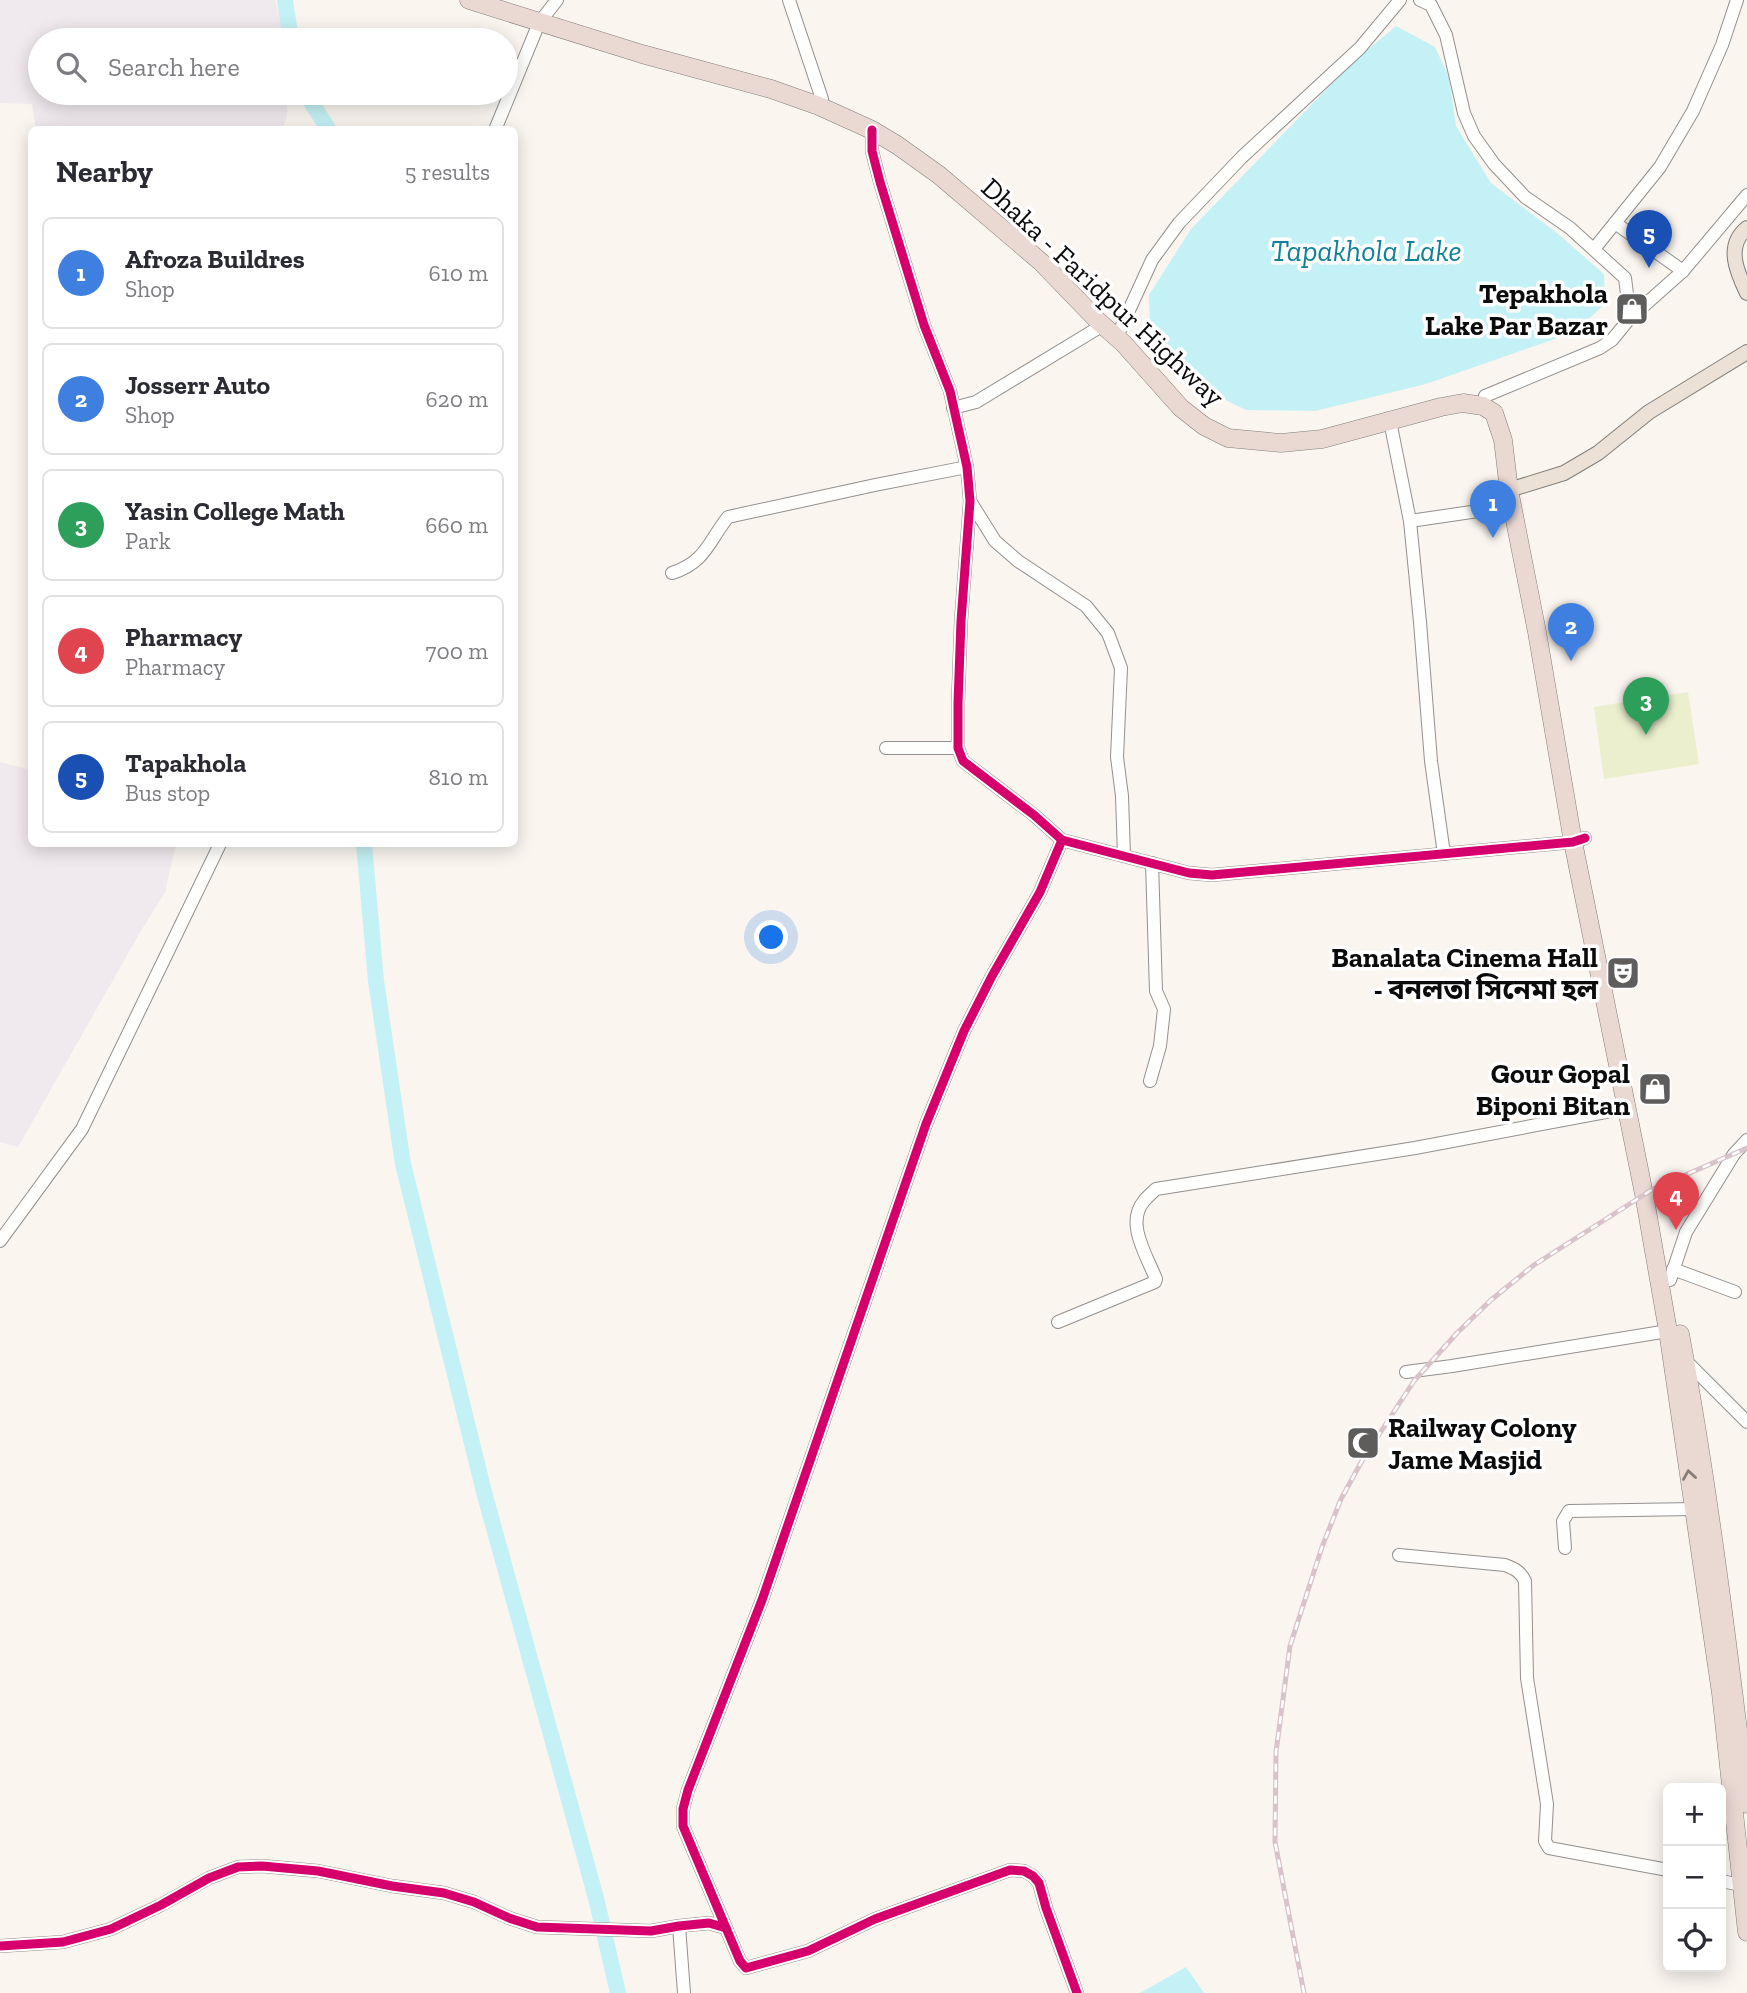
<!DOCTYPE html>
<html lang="en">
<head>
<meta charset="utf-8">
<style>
  :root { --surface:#fff; --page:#f2f2f3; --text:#2b2b33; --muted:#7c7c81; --line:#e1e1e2; --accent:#7c3aed }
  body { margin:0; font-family:"Zilla Slab","Noto Sans Bengali",serif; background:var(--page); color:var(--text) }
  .controls { position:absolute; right:21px; bottom:21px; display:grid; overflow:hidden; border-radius:10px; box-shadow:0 4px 18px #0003 }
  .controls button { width:63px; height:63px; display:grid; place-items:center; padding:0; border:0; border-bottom:2px solid var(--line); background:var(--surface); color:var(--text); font:35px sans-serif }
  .you { position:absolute; left:772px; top:938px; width:24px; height:24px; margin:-18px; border:5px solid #fff; border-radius:50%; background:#1a73e8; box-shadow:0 0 0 10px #1a73e833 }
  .badge { display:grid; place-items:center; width:46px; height:46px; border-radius:50%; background:var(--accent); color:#fff; font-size:23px; font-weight:700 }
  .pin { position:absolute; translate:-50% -58px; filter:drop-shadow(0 2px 4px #0008) }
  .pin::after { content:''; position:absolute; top:37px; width:24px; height:21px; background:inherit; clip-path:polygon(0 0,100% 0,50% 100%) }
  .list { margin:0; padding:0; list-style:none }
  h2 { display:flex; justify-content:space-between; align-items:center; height:91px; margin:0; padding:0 28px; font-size:30px }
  h2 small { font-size:23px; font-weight:400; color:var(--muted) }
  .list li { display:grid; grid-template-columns:46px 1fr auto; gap:21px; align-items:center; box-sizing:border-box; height:112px; margin:0 14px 14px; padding:0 14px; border:2px solid var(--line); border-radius:10px }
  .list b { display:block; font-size:26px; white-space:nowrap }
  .list p { margin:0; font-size:23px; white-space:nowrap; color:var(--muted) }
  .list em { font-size:23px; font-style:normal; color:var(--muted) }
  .icon { flex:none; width:38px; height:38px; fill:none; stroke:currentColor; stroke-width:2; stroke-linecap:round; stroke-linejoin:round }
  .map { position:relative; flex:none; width:1747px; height:1993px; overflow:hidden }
  .search { position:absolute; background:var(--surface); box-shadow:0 4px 18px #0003; left:28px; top:28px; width:490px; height:77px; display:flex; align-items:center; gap:18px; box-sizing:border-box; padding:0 24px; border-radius:38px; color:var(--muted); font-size:26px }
  .panel { position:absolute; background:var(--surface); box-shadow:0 4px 18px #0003; left:28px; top:126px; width:490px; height:721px; border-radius:10px }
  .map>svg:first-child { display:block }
</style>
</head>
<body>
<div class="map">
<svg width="1747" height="1993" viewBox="0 0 1747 1993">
  <rect width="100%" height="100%" fill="#faf5ef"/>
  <!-- industrial -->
  <g fill="#f0e9ed">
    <path d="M0,0H275L286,40H40V93H287V117L282,129H36L32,104L0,103Z"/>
    <path d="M0,762L31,770L32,844H176L165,892L142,929L18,1147L0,1142Z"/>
  </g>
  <!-- green -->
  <path fill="#ebefce" d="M1688,692L1699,764L1604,779L1594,707Z"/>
  <!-- water -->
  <g fill="#c4f1f5">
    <path d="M1396,26L1435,47L1449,77L1456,126L1491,183L1557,233L1604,274L1605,304L1582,325L1555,339L1426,384L1315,411L1246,410L1211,393L1150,326L1149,295L1191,229L1351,64Z"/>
    <path d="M1186,1967L1204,1993H1140Z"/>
  </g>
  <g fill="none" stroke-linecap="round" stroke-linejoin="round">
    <!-- river -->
    <g stroke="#c4f1f5" stroke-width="16">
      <path d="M285,0L291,40"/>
      <path d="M305,93L329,130"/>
      <path d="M364,844L376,981L403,1164L484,1492L596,1898L618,1993"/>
    </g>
    <defs>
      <g id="minor">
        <path d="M789,0L822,99"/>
        <path d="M1420,0L1431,5L1446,35L1464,113L1474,136L1494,164L1525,197L1570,228L1625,278L1630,318L1612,340L1600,348L1485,396"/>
        <path d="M495,130L539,23L557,0"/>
        <path d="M872,130V151L880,182L924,325L950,391L967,467L970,501L961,621L958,703V748L963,761L1034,815L1062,840L1189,873L1212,875L1573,842L1585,838"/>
        <path d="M1615,223L1683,271"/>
        <path d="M1594,249L1660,167L1693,111L1722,45L1737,0"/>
        <path d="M1630,318L1683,271L1747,195"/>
        <path d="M1120,330L1152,260L1179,223L1242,157L1360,48L1400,0"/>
        <path d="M953,408L976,402L1103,325"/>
        <path d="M1390,421L1410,521L1420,622L1431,761L1444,854"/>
        <path d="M970,501L995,541L1018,561L1086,606L1108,633L1121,668L1117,757L1122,796L1124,856"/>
        <path d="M1410,521L1512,506"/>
        <path d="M672,573C706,562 708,542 728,517L875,485L967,467"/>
        <path d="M886,748H958"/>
        <path d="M1150,1081L1160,1046L1164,1009L1156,991L1152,863"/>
        <path d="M0,1241L82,1129L220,844"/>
        <path d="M1673,1269L1735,1292"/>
        <path d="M1670,1280L1686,1232L1734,1154L1747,1140"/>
        <path d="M1058,1322L1155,1282L1156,1279C1147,1256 1125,1223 1144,1201C1147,1197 1152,1193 1156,1189L1415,1148L1627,1108"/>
        <path d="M1686,1361L1747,1422"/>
        <path d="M1406,1372L1452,1366L1668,1331"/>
        <path d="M1565,1548L1563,1521L1569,1511L1694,1509"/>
        <path d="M1399,1555L1505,1565C1515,1569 1520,1571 1525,1581L1527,1678L1547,1804L1545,1841L1549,1848L1668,1870"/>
        <path d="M1721,1881L1741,1885"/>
        <path d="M679,1926L684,1993"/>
        <path d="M726,1928L683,1826V1809L688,1790L762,1600L926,1124L964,1031L992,976L1040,892L1062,840"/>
        <path d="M0,1946L63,1942L111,1929L161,1905L209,1878L238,1867L262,1866L318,1871L392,1886L444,1893L474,1902L509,1918L537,1927L651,1931L679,1926L709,1923L726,1928L740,1961L746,1968L808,1951L875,1919L1010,1870L1024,1871L1033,1876L1039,1883L1046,1908L1077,1993"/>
      </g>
      <g id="major">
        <path d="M1747,228C1725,246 1737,272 1747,293"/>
        <path d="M1509,490L1564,473L1598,453L1649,412L1747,352"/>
      </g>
      <g id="highway">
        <path d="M469,0L642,54L771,89L819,106L872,130L897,145L939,175L1041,262L1098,321L1124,344L1181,408L1204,426L1228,438L1281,443L1322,439L1441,407L1463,403L1483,406L1494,413L1503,440L1509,490L1537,632L1573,842L1644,1194L1668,1331L1721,1693L1747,1932"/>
        <path d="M1680,1334C1709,1490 1728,1647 1747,1804"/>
      </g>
    </defs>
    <!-- minor casing -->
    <use href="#minor" stroke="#93908e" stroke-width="14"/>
    <!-- major casing -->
    <use href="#major" stroke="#807e7b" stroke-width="16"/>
    <!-- highway casing -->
    <use href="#highway" stroke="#807e7b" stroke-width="19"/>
    <!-- minor -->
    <use href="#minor" stroke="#fefefd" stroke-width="12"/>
    <!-- major -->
    <use href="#major" stroke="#ece1d6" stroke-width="14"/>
    <!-- highway -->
    <use href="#highway" stroke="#ead8d3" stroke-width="18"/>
    <defs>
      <path id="rail" d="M1304,1993L1275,1842L1276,1752L1290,1646L1322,1547L1341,1499L1363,1459L1414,1381L1457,1333L1491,1300L1534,1265L1653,1189L1747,1148"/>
    </defs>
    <!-- rail casing -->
    <use href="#rail" stroke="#d7c3c8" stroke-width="5"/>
    <!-- rail -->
    <use href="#rail" stroke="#fff" stroke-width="2.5" stroke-dasharray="8" stroke-linecap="butt"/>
    <defs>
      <g id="cycleway">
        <path d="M872,130V151L880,182L924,325L950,391L967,467L970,501L961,621L958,703V748L963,761L1034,815L1062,840L1189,873L1212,875L1573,842L1585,838"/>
        <path d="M726,1928L683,1826V1809L688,1790L762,1600L926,1124L964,1031L992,976L1040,892L1062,840"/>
        <path d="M0,1946L63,1942L111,1929L161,1905L209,1878L238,1867L262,1866L318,1871L392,1886L444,1893L474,1902L509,1918L537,1927L651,1931L679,1926L709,1923L726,1928L740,1961L746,1968L808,1951L875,1919L1010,1870L1024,1871L1033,1876L1039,1883L1046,1908L1077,1993"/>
      </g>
    </defs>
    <!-- cycleway casing -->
    <use href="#cycleway" stroke="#fff" stroke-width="13"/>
    <!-- cycleway -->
    <use href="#cycleway" stroke="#d6006c" stroke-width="9"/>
  </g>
  <!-- one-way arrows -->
  <defs><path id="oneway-chevron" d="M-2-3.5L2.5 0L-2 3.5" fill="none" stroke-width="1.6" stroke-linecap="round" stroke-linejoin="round" transform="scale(1.75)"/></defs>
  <use stroke="#867c79" href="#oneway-chevron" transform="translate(1689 1475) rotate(-99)"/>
  <!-- icons -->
  <defs>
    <symbol id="shop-square" viewBox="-11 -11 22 22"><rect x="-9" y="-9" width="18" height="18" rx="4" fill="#5f5d5b" stroke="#fff"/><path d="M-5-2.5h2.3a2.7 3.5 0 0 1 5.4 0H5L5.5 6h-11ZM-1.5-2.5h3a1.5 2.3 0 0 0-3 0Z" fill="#fff"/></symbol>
    <symbol id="theatre-square" viewBox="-11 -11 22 22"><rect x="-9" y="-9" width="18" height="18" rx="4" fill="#5f5d5b" stroke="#fff"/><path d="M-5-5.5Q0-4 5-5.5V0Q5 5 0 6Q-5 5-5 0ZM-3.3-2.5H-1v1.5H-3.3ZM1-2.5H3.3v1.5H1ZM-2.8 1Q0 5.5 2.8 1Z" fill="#fff"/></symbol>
    <symbol id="mosque-square" viewBox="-11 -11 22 22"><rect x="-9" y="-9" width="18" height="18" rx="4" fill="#5f5d5b" stroke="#fff"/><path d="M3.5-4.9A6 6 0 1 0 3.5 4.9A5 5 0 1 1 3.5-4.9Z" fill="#fff"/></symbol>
  </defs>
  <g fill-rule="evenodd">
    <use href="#shop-square" x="1613" y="290" width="38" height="38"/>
    <use href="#theatre-square" x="1604" y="954" width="38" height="38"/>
    <use href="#shop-square" x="1636" y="1070" width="38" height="38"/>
    <use href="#mosque-square" x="1344" y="1424" width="38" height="38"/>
  </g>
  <g text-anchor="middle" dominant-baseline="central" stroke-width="7" stroke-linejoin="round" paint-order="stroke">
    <!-- street labels -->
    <g font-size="28" fill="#0b0b0b" stroke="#fff">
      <text transform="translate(1103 292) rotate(43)">Dhaka - Faridpur Highway</text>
    </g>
    <!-- poi labels -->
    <g font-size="28" font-weight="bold" fill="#0b0b0b" stroke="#fff" text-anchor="end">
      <text x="1608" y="293">Tepakhola<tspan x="1608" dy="32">Lake Par Bazar</tspan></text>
      <text x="1598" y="957">Banalata Cinema Hall<tspan x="1598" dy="32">- বনলতা সিনেমা হল</tspan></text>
      <text x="1630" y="1073">Gour Gopal<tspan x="1630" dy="32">Biponi Bitan</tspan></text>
      <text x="1388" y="1427" text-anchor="start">Railway Colony<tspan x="1388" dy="32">Jame Masjid</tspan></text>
    </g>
    <!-- water labels -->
    <g font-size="30" font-style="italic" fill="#11819a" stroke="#fff">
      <text x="1366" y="251">Tapakhola Lake</text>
    </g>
  </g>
</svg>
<div class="controls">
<button>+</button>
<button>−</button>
<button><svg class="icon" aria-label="locate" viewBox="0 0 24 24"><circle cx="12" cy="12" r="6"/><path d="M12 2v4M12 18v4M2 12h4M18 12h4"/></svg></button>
</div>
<div class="you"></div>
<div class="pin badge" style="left:1493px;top:538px;background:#3f7fe0">1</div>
<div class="pin badge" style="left:1571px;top:661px;background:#3f7fe0">2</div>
<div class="pin badge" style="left:1646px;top:735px;background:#2e9e5b">3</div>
<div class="pin badge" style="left:1676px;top:1230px;background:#e0444e">4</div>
<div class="pin badge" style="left:1649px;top:268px;background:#1a4fb4">5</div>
<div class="search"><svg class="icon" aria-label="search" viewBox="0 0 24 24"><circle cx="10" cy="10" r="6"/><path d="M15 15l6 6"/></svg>Search here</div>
<section class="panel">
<h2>Nearby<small>5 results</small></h2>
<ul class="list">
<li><span class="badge" style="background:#3f7fe0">1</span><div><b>Afroza Buildres</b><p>Shop</p></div><em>610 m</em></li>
<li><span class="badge" style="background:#3f7fe0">2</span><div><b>Josserr Auto</b><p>Shop</p></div><em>620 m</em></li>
<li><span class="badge" style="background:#2e9e5b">3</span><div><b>Yasin College Math</b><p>Park</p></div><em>660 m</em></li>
<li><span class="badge" style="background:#e0444e">4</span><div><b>Pharmacy</b><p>Pharmacy</p></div><em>700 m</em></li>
<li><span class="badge" style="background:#1a4fb4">5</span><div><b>Tapakhola</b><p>Bus stop</p></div><em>810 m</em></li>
</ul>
</section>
</div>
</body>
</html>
